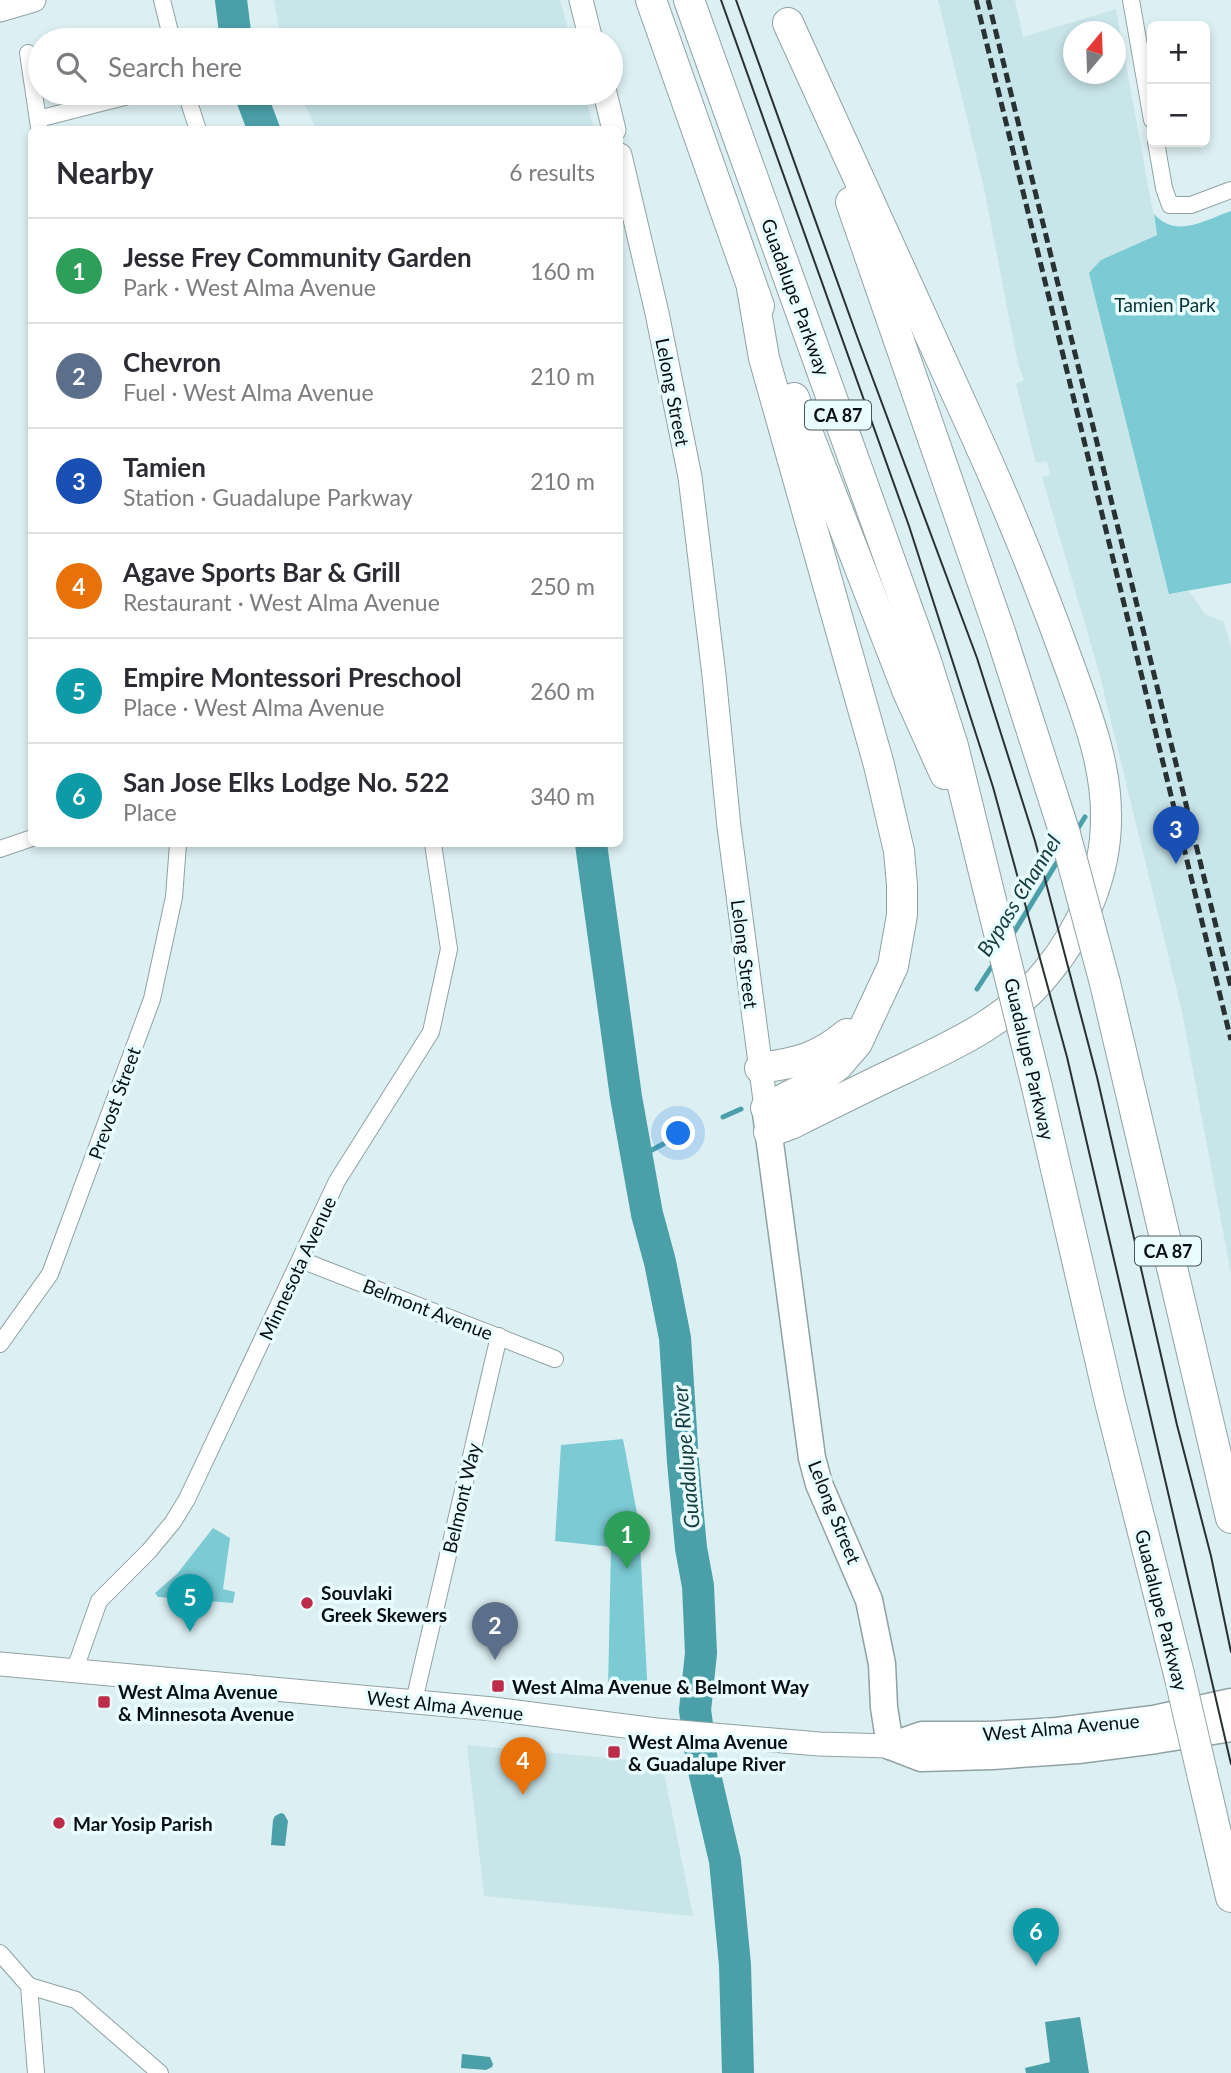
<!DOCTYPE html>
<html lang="en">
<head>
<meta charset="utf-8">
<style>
  :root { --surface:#fff; --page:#f7f7f7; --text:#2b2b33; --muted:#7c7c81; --line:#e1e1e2; --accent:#bd2c49 }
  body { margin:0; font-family:Lato,sans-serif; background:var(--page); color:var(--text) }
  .controls { position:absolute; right:21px; top:21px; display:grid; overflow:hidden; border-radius:10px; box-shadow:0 4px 10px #0003 }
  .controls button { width:63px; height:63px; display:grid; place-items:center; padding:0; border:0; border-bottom:2px solid var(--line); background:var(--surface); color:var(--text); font:35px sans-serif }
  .compass { position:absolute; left:1063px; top:21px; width:63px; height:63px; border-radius:50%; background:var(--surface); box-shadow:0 4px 10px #0003; rotate:19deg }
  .you { position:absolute; left:679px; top:1134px; width:24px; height:24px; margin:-18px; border:5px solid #fff; border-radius:50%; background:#1a73e8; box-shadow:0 0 0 10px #1a73e833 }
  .badge { display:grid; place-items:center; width:46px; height:46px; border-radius:50%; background:var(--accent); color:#fff; font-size:23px; font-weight:700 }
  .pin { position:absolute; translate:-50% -58px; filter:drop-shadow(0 2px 4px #0008) }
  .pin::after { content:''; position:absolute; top:37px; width:24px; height:21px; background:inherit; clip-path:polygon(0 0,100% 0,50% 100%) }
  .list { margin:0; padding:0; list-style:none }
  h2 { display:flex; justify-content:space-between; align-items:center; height:91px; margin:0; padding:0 28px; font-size:30px }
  h2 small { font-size:23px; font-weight:400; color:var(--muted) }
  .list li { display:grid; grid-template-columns:46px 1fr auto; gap:21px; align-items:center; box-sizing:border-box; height:105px; padding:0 28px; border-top:2px solid var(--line) }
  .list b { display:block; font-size:26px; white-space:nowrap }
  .list p { margin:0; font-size:23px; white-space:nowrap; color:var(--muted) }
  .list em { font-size:23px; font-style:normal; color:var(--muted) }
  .icon { flex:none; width:38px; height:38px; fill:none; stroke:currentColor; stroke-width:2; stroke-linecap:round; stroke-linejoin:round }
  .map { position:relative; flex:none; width:1231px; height:2073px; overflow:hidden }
  .search { position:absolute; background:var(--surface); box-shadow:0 4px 10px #0003; left:28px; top:28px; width:595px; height:77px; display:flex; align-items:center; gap:18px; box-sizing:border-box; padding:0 24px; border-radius:38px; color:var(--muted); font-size:26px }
  .panel { position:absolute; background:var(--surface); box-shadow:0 4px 10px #0003; left:28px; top:126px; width:595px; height:721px; border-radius:10px }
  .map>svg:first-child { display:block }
</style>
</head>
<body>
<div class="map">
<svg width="1231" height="2073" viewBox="0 0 1231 2073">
  <rect width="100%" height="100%" fill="#dceff2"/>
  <!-- built -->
  <g fill="#c8e5e9" fill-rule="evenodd">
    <path d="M274,0H560L571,40H281Z"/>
    <path d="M938,0H1015L1023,37L1116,9L1157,235L1101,260L1169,594L1189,591L1205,614L1224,622L1231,648V1274L1182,1012L1099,672L1042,477L1050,475L1047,461L1036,463L1016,384L1024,380L1018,364L984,188ZM1074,32H1116V74H1074Z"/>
    <path d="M300,93H584L594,129H316Z"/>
    <path d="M467,1745L662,1763L693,1916L484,1896Z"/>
  </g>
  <!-- green -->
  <g fill="#7bcad4">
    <path d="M1231,211V583L1169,594L1089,273L1101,260L1157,235L1154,214C1177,239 1205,220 1231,211Z"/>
    <path d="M623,1439L639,1524L648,1697L637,1693L608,1690L611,1547L555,1541L561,1445Z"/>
    <path d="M213,1528L230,1538L223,1589L235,1592L233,1603L158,1597L155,1593L177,1574Z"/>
  </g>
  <!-- water -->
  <g fill="#4a9fa8">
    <path d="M281,1813L284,1814L288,1821L285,1846L271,1845L273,1820L275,1816Z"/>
    <path d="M1080,2017L1089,2073H1026L1025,2068L1050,2062L1045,2022Z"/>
    <path d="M462,2054L490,2057L493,2064L492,2067L486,2070L461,2068Z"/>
  </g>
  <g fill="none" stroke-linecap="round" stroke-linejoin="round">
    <!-- stream -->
    <g stroke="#4a9fa8" stroke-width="5">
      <path d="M1075,833L1085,817"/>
      <path d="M1011,937L1059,859"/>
      <path d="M977,989L994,963"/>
      <path d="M723,1117L741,1109"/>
      <path d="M637,1158L665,1143"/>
    </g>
    <!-- river -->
    <g stroke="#4a9fa8" stroke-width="32">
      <path d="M231,0L236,40"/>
      <path d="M250,93L264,130"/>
      <path d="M591,844L626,1097L647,1214L660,1262L675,1338L683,1462L691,1548L698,1586L701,1653L695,1710L702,1762L725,1861L735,1965L738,2073"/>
    </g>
    <defs>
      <g id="minor">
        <path d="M162,0L172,40"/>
        <path d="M1131,0L1152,120"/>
        <path d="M28,53L39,127"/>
        <path d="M186,93L198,130"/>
        <path d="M38,119L140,93"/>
        <path d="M1156,142L1164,188L1170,205H1191L1231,190"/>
        <path d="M0,849L32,838"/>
        <path d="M301,1260L555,1359"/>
        <path d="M0,1344L50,1274L152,999L174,897L178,844"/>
        <path d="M75,1669L99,1601L149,1551L173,1522L187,1499L337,1181L431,1032L449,949L433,844"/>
        <path d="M414,1701L499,1336"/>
        <path d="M0,1953L29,1986L36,2073"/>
        <path d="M29,1986L76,2000L160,2073"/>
      </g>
      <g id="secondary">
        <path d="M581,0L591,40"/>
        <path d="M0,10L34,0"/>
        <path d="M605,93L614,130"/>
        <path d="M620,155L657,313L690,477L714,675L729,827L766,1108"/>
        <path d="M0,1664L493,1709L656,1730L819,1744L890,1746"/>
      </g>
      <g id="primary">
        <path d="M766,1113L812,1458L819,1484L869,1600L882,1664L884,1707L890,1746"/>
        <path d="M890,1746L922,1735H991L1057,1731L1154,1719L1231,1702"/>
        <path d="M890,1746L921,1758L992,1756L1078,1750L1156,1740L1231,1728"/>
      </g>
      <g id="motorway">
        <path d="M651,0L759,306"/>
        <path d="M689,0L925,658L953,746L1000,937"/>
        <path d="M851,202L1001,635L1065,834"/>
        <path d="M752,288L764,358L879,765L899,851L902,885V915L893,966L857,1043L838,1065L813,1084L766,1108"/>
        <path d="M794,398L908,692L945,774"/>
        <path d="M1105,983L1231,1518"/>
        <path d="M760,1068C797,1063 819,1058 847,1034"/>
        <path d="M1037,1087L1110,1402L1179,1674"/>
        <path d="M769,1132L791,1124C827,1106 863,1088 899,1071C954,1045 1008,1021 1047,972C1082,930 1106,874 1106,819C1107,765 1087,715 1069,665C1041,587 1010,511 976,436C913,298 851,160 788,23"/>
        <path d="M1202,1773L1231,1897"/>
      </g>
    </defs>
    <!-- minor casing -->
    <use href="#minor" stroke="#90a2a4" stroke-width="18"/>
    <!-- secondary casing -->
    <use href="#secondary" stroke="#90a2a4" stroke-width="25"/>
    <!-- primary casing -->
    <use href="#primary" stroke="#90a2a4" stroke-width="29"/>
    <!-- motorway casing -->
    <use href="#motorway" stroke="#90a2a4" stroke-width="32"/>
    <!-- minor -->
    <use href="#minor" stroke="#fff" stroke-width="16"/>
    <!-- secondary -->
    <use href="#secondary" stroke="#fff" stroke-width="23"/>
    <!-- primary -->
    <use href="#primary" stroke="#fff" stroke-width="26"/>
    <!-- motorway -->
    <use href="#motorway" stroke="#fff" stroke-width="30"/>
    <!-- tram -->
    <g stroke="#293233" stroke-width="2">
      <path d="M721,0L909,526L993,787L1067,1057L1231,1764"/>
      <path d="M736,0L858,339L977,658L1035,841L1097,1077L1177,1425L1211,1556L1231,1652"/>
    </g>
    <!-- rail -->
    <g stroke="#293233" stroke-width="5" stroke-dasharray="10 5" stroke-linecap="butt">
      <path d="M976,0L1231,1040"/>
      <path d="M988,0L1231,987"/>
    </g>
    <defs>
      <g id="motorway-bridge">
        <path d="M1065,834L1105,983"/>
        <path d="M1000,937L1037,1087"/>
        <path d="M1179,1674L1202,1773"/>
      </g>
    </defs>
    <!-- motorway-bridge casing -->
    <use href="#motorway-bridge" stroke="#90a2a4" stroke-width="32" stroke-linecap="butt"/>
    <!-- motorway-bridge -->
    <use href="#motorway-bridge" stroke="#fff" stroke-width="30"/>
  </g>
  <!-- markers -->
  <g fill="#bd2c49" stroke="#e9fdff" stroke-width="2.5">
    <circle cx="307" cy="1603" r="7"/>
    <rect x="491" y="1679" width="14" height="14" rx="3.5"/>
    <rect x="97" y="1695" width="14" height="14" rx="3.5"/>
    <rect x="607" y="1745" width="14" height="14" rx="3.5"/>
    <circle cx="59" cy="1823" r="7"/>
  </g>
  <g text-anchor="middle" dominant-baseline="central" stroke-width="7" stroke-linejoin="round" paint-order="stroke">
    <!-- shield labels -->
    <g fill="#e9fdff" stroke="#4c5658" stroke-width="2">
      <rect x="805" y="400.5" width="66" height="29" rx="5"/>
      <rect x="1135" y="1236.5" width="66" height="29" rx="5"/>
    </g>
    <g font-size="18" font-weight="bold" fill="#080f10">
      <text x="838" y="415">CA 87</text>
      <text x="1168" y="1251">CA 87</text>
    </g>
    <!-- street labels -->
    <g font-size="19" fill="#080f10" stroke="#e9fdff">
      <text transform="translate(796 297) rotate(70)">Guadalupe Parkway</text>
      <text transform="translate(673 392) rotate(79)">Lelong Street</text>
      <text transform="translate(745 954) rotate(83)">Lelong Street</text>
      <text transform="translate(1030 1059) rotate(77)">Guadalupe Parkway</text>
      <text transform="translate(114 1103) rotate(-70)">Prevost Street</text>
      <text transform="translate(297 1268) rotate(-65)">Minnesota Avenue</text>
      <text transform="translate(428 1309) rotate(21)">Belmont Avenue</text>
      <text transform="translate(461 1498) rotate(-77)">Belmont Way</text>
      <text transform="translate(835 1512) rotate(68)">Lelong Street</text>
      <text transform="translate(1162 1610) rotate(76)">Guadalupe Parkway</text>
      <text transform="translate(445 1705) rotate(6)">West Alma Avenue</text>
      <text transform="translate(1061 1727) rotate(-5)">West Alma Avenue</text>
    </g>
    <!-- park labels -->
    <g font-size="19" fill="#063135" stroke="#e9fdff">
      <text x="1165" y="304">Tamien Park</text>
    </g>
    <!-- poi labels -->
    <g font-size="19" font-weight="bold" fill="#080f10" stroke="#e9fdff" text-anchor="start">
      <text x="321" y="1592">Souvlaki<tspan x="321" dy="22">Greek Skewers</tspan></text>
      <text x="512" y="1686">West Alma Avenue &amp; Belmont Way</text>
      <text x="118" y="1691">West Alma Avenue<tspan x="118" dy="22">&amp; Minnesota Avenue</tspan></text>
      <text x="628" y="1741">West Alma Avenue<tspan x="628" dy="22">&amp; Guadalupe River</tspan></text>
      <text x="73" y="1823">Mar Yosip Parish</text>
    </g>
    <!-- water labels -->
    <g font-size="21" font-style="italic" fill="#133b40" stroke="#e9fdff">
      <text transform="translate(1018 895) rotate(-58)">Bypass Channel</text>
      <text transform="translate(685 1457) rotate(-95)">Guadalupe River</text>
    </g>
  </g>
</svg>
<div class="controls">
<button>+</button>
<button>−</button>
</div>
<svg class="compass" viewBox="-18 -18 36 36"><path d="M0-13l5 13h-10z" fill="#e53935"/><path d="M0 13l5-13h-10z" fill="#7c7c81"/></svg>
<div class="you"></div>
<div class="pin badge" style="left:627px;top:1569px;background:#2e9e5b">1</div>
<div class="pin badge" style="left:495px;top:1660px;background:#5c6f8a">2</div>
<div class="pin badge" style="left:1176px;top:864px;background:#1a4fb4">3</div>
<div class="pin badge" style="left:523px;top:1795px;background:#e8710a">4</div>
<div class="pin badge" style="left:190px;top:1632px;background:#0f9aa8">5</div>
<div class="pin badge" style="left:1036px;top:1966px;background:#0f9aa8">6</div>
<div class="search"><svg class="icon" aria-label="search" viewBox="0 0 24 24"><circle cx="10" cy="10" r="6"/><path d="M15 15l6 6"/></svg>Search here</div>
<section class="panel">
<h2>Nearby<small>6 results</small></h2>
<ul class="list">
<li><span class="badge" style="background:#2e9e5b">1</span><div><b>Jesse Frey Community Garden</b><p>Park · West Alma Avenue</p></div><em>160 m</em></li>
<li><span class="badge" style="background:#5c6f8a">2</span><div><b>Chevron</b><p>Fuel · West Alma Avenue</p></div><em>210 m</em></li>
<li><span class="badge" style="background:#1a4fb4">3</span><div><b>Tamien</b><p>Station · Guadalupe Parkway</p></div><em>210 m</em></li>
<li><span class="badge" style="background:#e8710a">4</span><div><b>Agave Sports Bar &amp; Grill</b><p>Restaurant · West Alma Avenue</p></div><em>250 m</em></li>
<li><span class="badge" style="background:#0f9aa8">5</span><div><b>Empire Montessori Preschool</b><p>Place · West Alma Avenue</p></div><em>260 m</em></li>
<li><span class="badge" style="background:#0f9aa8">6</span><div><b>San Jose Elks Lodge No. 522</b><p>Place</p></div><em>340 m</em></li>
</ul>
</section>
</div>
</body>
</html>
